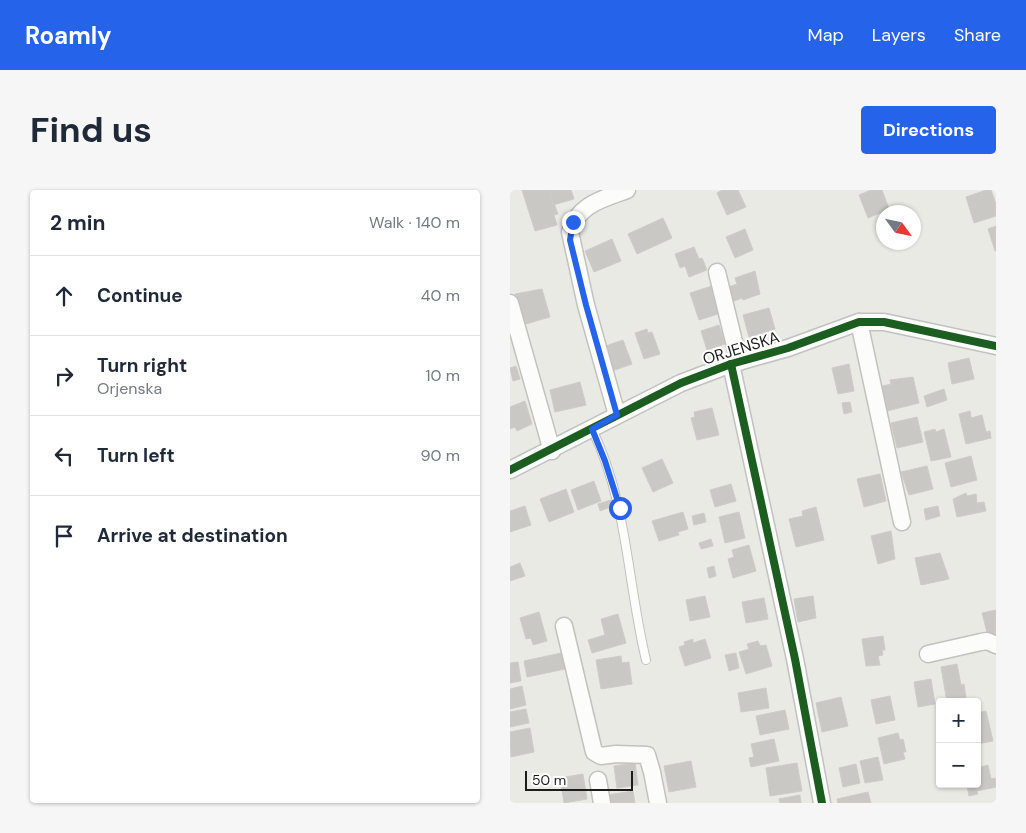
<!DOCTYPE html>
<html lang="en">
<head>
<meta charset="utf-8">
<style>
  :root { --surface:#fff; --page:#f6f6f7; --text:#1f2937; --muted:#747a83; --line:#e0e1e3; --accent:#2563eb }
  body { margin:0; font-family:"DM Sans",sans-serif; background:var(--page); color:var(--text) }
  .controls { position:absolute; right:15px; bottom:15px; display:grid; overflow:hidden; border-radius:5px; box-shadow:0 1px 4px #0004 }
  .controls button { width:45px; height:45px; display:grid; place-items:center; padding:0; border:0; border-bottom:1px solid var(--line); background:var(--surface); color:var(--text); font:25px sans-serif }
  .compass { position:absolute; left:366px; top:15px; width:45px; height:45px; border-radius:50%; background:var(--surface); box-shadow:0 1px 4px #0004; rotate:123deg }
  .scale { position:absolute; left:15px; bottom:12px; width:108px; box-sizing:border-box; padding-left:5px; border:2px solid #1c1c1c; border-top:0; font-size:14px; line-height:18px; white-space:nowrap; color:#1c1c1c; -webkit-text-stroke:4px #fff; paint-order:stroke }
  .stop { position:absolute; width:15px; height:15px; margin:-11px; border:4px solid #2563eb; border-radius:50%; background:#fff }
  .stop.end { background:#2563eb; border-color:#fff; box-shadow:0 1px 5px #0008 }
  .list { margin:0; padding:0; list-style:none }
  h2 { display:flex; justify-content:space-between; align-items:center; height:65px; margin:0; padding:0 20px; font-size:21px }
  h2 small { font-size:16px; font-weight:400; color:var(--muted) }
  .list li { display:grid; grid-template-columns:32px 1fr auto; gap:15px; align-items:center; box-sizing:border-box; height:80px; padding:0 20px; border-top:1px solid var(--line) }
  .list b { display:block; font-size:19px; white-space:nowrap }
  .list p { margin:0; font-size:16px; white-space:nowrap; color:var(--muted) }
  .list em { font-size:16px; font-style:normal; color:var(--muted) }
  .icon { flex:none; width:28px; height:28px; fill:none; stroke:currentColor; stroke-width:2; stroke-linecap:round; stroke-linejoin:round }
  .map { position:relative; flex:none; width:486px; height:613px; overflow:hidden; border-radius:5px }
  header { display:flex; align-items:center; gap:30px; box-sizing:border-box; height:70px; padding:0 25px; background:var(--accent); color:#fff }
  header strong { font-size:24px }
  nav { display:flex; gap:28px; margin-inline-start:auto; font-size:18px }
  .intro { display:flex; align-items:center; justify-content:space-between; box-sizing:border-box; height:120px; padding:0 30px }
  h1 { margin:0; font-size:35px }
  .button { padding:12px 22px; border-radius:5px; background:var(--accent); color:#fff; font-size:18px; font-weight:700 }
  main { display:flex; gap:30px; padding:0 30px }
  aside { flex:1; background:var(--surface); border-radius:5px; box-shadow:0 1px 4px #0004 }
  .map>svg:first-child { display:block }
</style>
</head>
<body>
<header>
<strong>Roamly</strong>
<nav><a>Map</a><a>Layers</a><a>Share</a></nav>
</header>
<div class="intro"><h1>Find us</h1><a class="button">Directions</a></div>
<main>
<aside>
<h2>2 min<small>Walk · 140 m</small></h2>
<ul class="list">
<li><svg class="icon" aria-label="ahead" viewBox="0 0 24 24"><path d="M12 20V5M6 11l6-6 6 6"/></svg><div><b>Continue</b></div><em>40 m</em></li>
<li><svg class="icon" aria-label="right" viewBox="0 0 24 24"><path d="M7 20v-9h11M14 6l5 5-5 5"/></svg><div><b>Turn right</b><p>Orjenska</p></div><em>10 m</em></li>
<li><svg class="icon" aria-label="left" viewBox="0 0 24 24"><path d="M17 20v-9H6M10 6l-5 5 5 5"/></svg><div><b>Turn left</b></div><em>90 m</em></li>
<li><svg class="icon" aria-label="arrive" viewBox="0 0 24 24"><path d="M6 21V4h12l-3 4 3 4H6"/></svg><div><b>Arrive at destination</b></div></li>
</ul>
</aside>
<div class="map">
<svg width="486" height="613" viewBox="0 0 486 613">
  <rect width="100%" height="100%" fill="#eaeae5"/>
  <!-- building -->
  <g fill="#c9c8c4" stroke="#cdccc6">
    <path d="M12,0H39L48,24L44,25L47,35L25,41Z"/>
    <path d="M39,0H61L64,9L43,15Z"/>
    <path d="M212,0H228L236,17L217,25L207,3Z"/>
    <path d="M361,0H372L379,19L358,28L349,5Z"/>
    <path d="M476,0H481L486,14V26L464,33L456,7Z"/>
    <path d="M153,28L162,48L127,64L118,44Z"/>
    <path d="M486,36V61H485L478,39Z"/>
    <path d="M235,39L243,60L225,68L216,47Z"/>
    <path d="M102,49L111,71L84,82L75,61Z"/>
    <path d="M184,57L189,69L192,68L197,80L179,87L175,76L170,78L165,64Z"/>
    <path d="M245,81L250,104L233,110L232,108L224,111L219,97L227,94L225,88Z"/>
    <path d="M202,96L211,123L189,130L180,103Z"/>
    <path d="M32,99L40,127L16,134L5,104Z"/>
    <path d="M259,118L265,139L239,147L233,125Z"/>
    <path d="M209,135L215,154L197,160L191,141Z"/>
    <path d="M137,139L138,143L142,142L150,164L134,169L125,143Z"/>
    <path d="M113,150L122,174L99,182L90,158Z"/>
    <path d="M459,168L464,189L442,194L438,173Z"/>
    <path d="M339,174L344,201L328,204L322,178Z"/>
    <path d="M6,176L10,189L3,191L0,178Z"/>
    <path d="M403,187L409,213L373,222L368,197L381,194L380,190Z"/>
    <path d="M70,192L76,215L45,222L40,200Z"/>
    <path d="M434,199L437,210L417,217L414,206Z"/>
    <path d="M15,211L22,234L7,241L5,237L0,239V217Z"/>
    <path d="M340,212L342,222L334,224L332,213Z"/>
    <path d="M202,218L209,245L187,250L181,228L185,227L184,222Z"/>
    <path d="M460,221L461,228L472,225L476,242L480,241L481,248L456,254L449,224Z"/>
    <path d="M407,227L413,252L387,258L381,233Z"/>
    <path d="M425,239L426,242L434,239L441,267L421,271L414,242Z"/>
    <path d="M461,266L467,290L441,297L435,273Z"/>
    <path d="M152,269L163,293L143,302L132,278Z"/>
    <path d="M417,276L423,299L399,305L391,282Z"/>
    <path d="M370,284L376,311L354,317L347,289Z"/>
    <path d="M84,291L91,311L68,320L61,300Z"/>
    <path d="M221,294L226,311L205,317L200,300Z"/>
    <path d="M56,299L64,322L39,332L30,309Z"/>
    <path d="M456,303L457,306L466,304L467,313L474,312L476,321L447,327L443,309Z"/>
    <path d="M101,310L103,316L90,321L88,314Z"/>
    <path d="M15,316L21,335L0,342V321Z"/>
    <path d="M428,316L430,326L416,330L414,319Z"/>
    <path d="M306,317L314,350L286,357L279,329L293,326L292,321Z"/>
    <path d="M173,322L178,339L168,342L169,345L149,351L142,331Z"/>
    <path d="M229,322L235,348L215,353L209,327Z"/>
    <path d="M194,323L196,332L184,335L182,326Z"/>
    <path d="M381,341L385,369L368,374L361,346Z"/>
    <path d="M201,349L203,356L191,359L189,353Z"/>
    <path d="M239,355L246,381L223,388L218,369L224,367L222,360Z"/>
    <path d="M430,363L439,389L411,395L405,368Z"/>
    <path d="M10,373L15,386L0,391V377Z"/>
    <path d="M204,376L206,386L199,388L197,378Z"/>
    <path d="M195,406L200,427L180,431L176,410Z"/>
    <path d="M303,406L306,428L288,432L284,409Z"/>
    <path d="M254,408L258,429L236,433L232,412Z"/>
    <path d="M486,420V444L478,446L472,423Z"/>
    <path d="M29,422L37,451L23,455L21,448L16,449L10,428Z"/>
    <path d="M108,424L116,453L82,463L78,450L95,445L91,429Z"/>
    <path d="M373,446L375,460H372L373,465L368,466L370,475L356,476L352,449Z"/>
    <path d="M183,449V453L195,449L201,468L175,476L169,457L175,455L174,452Z"/>
    <path d="M248,451L250,456L256,455L262,476L236,484L229,462L239,459L237,454Z"/>
    <path d="M56,462L60,478L17,487L14,471Z"/>
    <path d="M226,463L229,478L219,481L215,465Z"/>
    <path d="M111,466L112,473L119,472L122,494L91,499L86,470Z"/>
    <path d="M8,472L11,491L0,493V473Z"/>
    <path d="M447,474L451,495L454,494L456,508L437,512L431,477Z"/>
    <path d="M421,489L425,514L408,517L404,492Z"/>
    <path d="M12,496L16,515L0,519V499Z"/>
    <path d="M256,498L259,518L231,522L228,503Z"/>
    <path d="M380,506L385,530L366,534L361,510Z"/>
    <path d="M331,507L338,536L312,542L306,513Z"/>
    <path d="M16,519L19,533L0,537V522Z"/>
    <path d="M275,520L279,539L250,545L246,526Z"/>
    <path d="M476,521L483,551L467,554V523Z"/>
    <path d="M20,538L24,562L1,567L0,542Z"/>
    <path d="M388,543L390,550L393,549L396,562H393L395,569L374,574L368,548Z"/>
    <path d="M264,549L269,571L241,577L239,568L244,567L241,554Z"/>
    <path d="M368,567L373,590L355,593L350,571Z"/>
    <path d="M181,571L186,597L159,602L154,576Z"/>
    <path d="M125,573L128,595L107,598L104,576Z"/>
    <path d="M287,573L292,601L260,606L256,578Z"/>
    <path d="M346,574L350,593L333,597L329,578Z"/>
    <path d="M478,575L481,589L485,588L486,597L467,601L468,604L459,606L457,595L467,594V578Z"/>
    <path d="M73,584L77,609L54,613L50,588Z"/>
    <path d="M123,601L125,613H98L97,605Z"/>
    <path d="M358,602L361,613H328L327,609Z"/>
    <path d="M290,605L291,613H270L269,609Z"/>
  </g>
  <g fill="none" stroke-linecap="round" stroke-linejoin="round">
    <defs>
      <path id="lane" d="M82,239C118,313 117,392 136,470"/>
      <g id="street">
        <path d="M207,82L229,172"/>
        <path d="M0,113L42,261"/>
        <path d="M349,132L392,332"/>
        <path d="M221,174L285,469L312,613"/>
        <path d="M107,225L76,115L60,42C68,14 93,9 117,0"/>
        <path d="M0,280L171,193L221,174L278,158L349,132H374L486,156"/>
        <path d="M54,436L84,562L91,566L106,564L137,565L142,582L148,613"/>
        <path d="M418,464L471,452L477,451L486,455"/>
        <path d="M88,590L92,613"/>
      </g>
    </defs>
    <!-- lane casing -->
    <use href="#lane" stroke="#c1c1bf" stroke-width="10"/>
    <!-- street casing -->
    <use href="#street" stroke="#c1c1bf" stroke-width="19"/>
    <!-- lane -->
    <use href="#lane" stroke="#fcfcfb" stroke-width="8"/>
    <!-- street -->
    <use href="#street" stroke="#fcfcfb" stroke-width="16"/>
    <defs>
      <g id="cycleway">
        <path d="M221,174L285,469L312,613"/>
        <path d="M0,280L171,193L221,174L278,158L349,132H374L486,156"/>
      </g>
    </defs>
    <!-- cycleway casing -->
    <use href="#cycleway" stroke="#fff" stroke-width="11"/>
    <!-- cycleway -->
    <use href="#cycleway" stroke="#1b5e20" stroke-width="8"/>
  </g>
  <g fill="none" stroke-linecap="round" stroke-linejoin="round">
    <!-- route -->
    <path stroke="#2563eb" stroke-width="6" d="M63,32L60,50L76,115L107,225L82,239L95,271L110,318"/>
  </g>
  <g text-anchor="middle" dominant-baseline="central" stroke-width="4" stroke-linejoin="round" paint-order="stroke">
    <!-- street labels -->
    <g font-size="16" fill="#1c1c1c" stroke="#fff">
      <text transform="translate(231 158) rotate(-17)">ORJENSKA</text>
    </g>
  </g>
</svg>
<div class="controls">
<button>+</button>
<button>−</button>
</div>
<svg class="compass" viewBox="-18 -18 36 36"><path d="M0-13l5 13h-10z" fill="#e53935"/><path d="M0 13l5-13h-10z" fill="#747a83"/></svg>
<div class="scale">50 m</div>
<div class="stop" style="left:110px;top:318px"></div>
<div class="stop end" style="left:63px;top:32px"></div>
</div>
</main>
</body>
</html>
